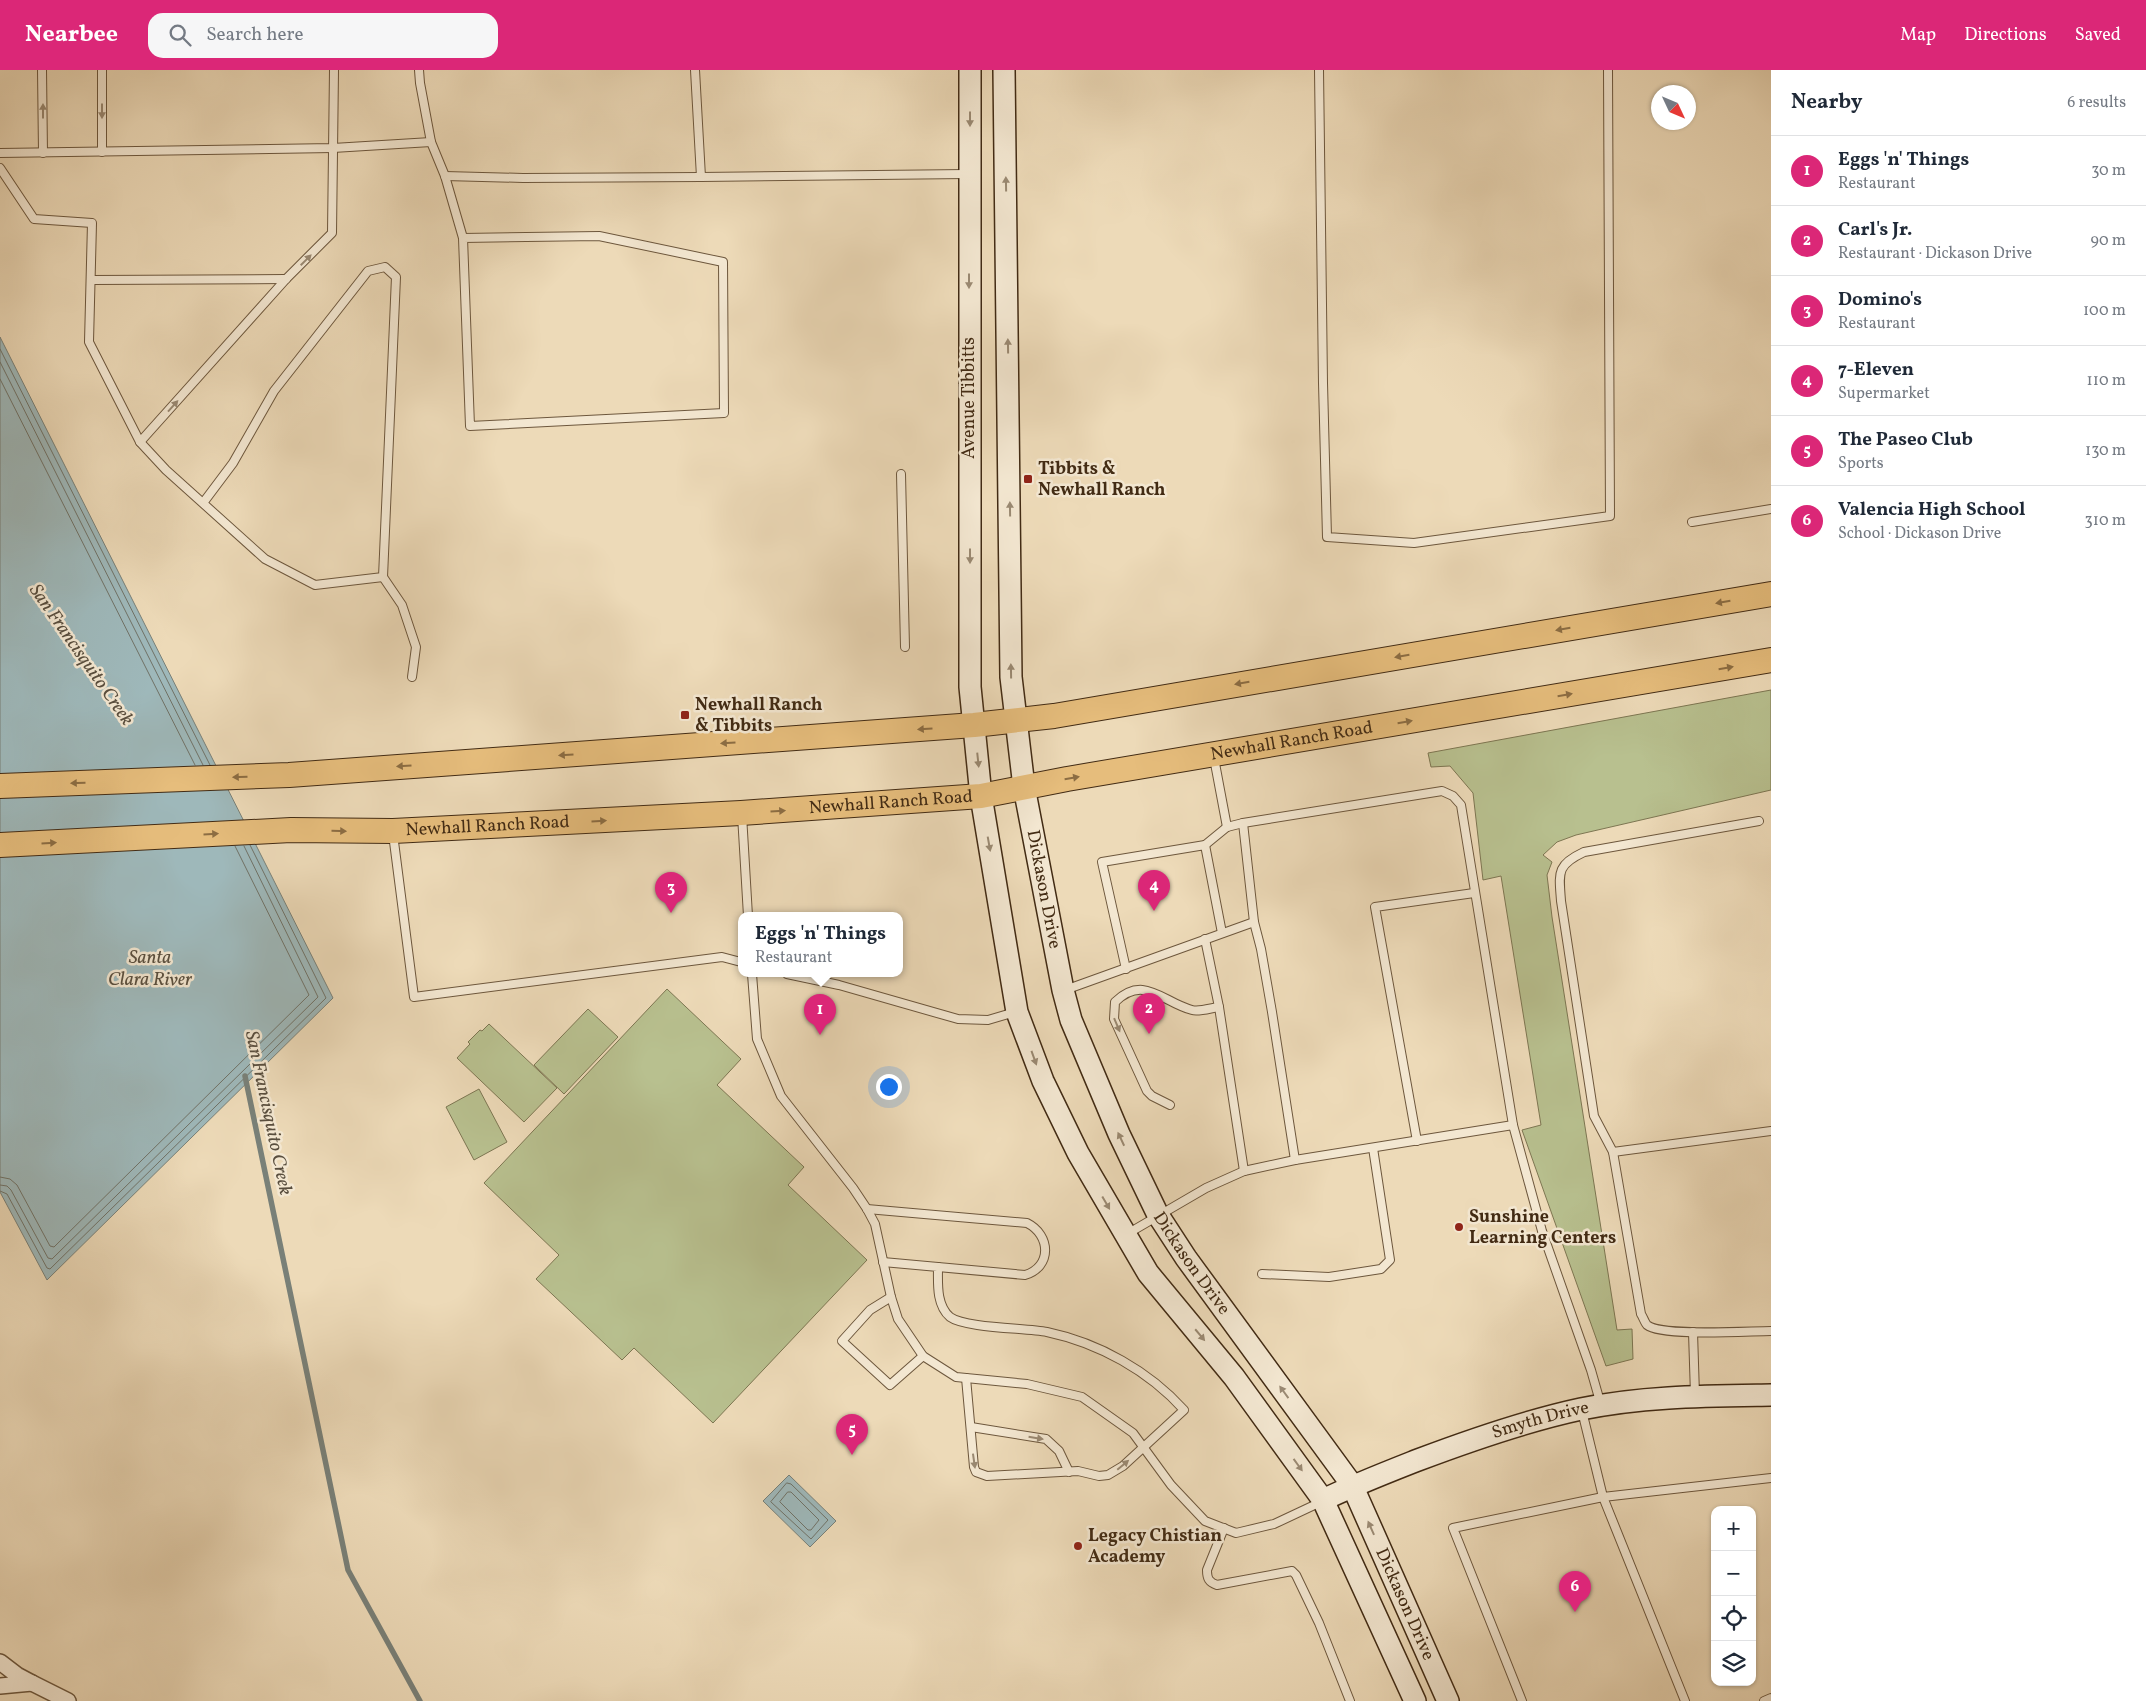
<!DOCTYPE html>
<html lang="en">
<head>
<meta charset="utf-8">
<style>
  :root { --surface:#fff; --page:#f6f6f7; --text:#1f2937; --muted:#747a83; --line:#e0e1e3; --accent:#db2777 }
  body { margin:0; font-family:Vollkorn,serif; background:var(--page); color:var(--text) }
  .controls { position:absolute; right:15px; bottom:15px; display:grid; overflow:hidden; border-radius:10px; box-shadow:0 1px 4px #0004 }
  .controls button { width:45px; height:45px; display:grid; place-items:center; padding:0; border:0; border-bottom:1px solid var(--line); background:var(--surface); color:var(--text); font:25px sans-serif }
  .compass { position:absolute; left:1651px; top:15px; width:45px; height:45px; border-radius:50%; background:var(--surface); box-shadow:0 1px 4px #0004; rotate:134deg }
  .you { position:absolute; left:888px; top:1016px; width:18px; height:18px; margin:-12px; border:4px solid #fff; border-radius:50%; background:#1a73e8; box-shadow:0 0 0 8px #1a73e833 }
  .badge { display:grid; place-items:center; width:32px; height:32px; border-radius:50%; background:var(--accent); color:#fff; font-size:16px; font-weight:700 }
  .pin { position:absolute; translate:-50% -41px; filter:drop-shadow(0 1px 2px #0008) }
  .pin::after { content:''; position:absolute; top:26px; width:18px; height:15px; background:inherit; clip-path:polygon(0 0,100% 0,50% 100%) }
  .popup { position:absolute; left:738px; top:842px; width:165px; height:65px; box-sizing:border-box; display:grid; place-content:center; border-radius:10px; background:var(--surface); filter:drop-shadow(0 1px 4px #0005); font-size:16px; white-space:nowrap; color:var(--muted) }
  .popup b { font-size:19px; color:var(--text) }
  .popup::after { content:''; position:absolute; left:50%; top:100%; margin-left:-10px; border:10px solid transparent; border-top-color:var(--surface) }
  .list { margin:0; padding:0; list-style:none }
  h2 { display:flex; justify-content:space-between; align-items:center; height:65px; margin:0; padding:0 20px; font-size:21px }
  h2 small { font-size:16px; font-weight:400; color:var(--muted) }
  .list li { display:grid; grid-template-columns:32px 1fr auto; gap:15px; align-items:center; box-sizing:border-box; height:70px; padding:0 20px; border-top:1px solid var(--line) }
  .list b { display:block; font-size:19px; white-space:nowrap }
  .list p { margin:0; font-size:16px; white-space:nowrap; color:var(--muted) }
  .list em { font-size:16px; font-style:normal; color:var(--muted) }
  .icon { flex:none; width:28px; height:28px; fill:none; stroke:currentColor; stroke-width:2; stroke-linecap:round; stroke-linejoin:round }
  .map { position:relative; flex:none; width:1771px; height:1631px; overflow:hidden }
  header { display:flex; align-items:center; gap:30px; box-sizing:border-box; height:70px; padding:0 25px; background:var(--accent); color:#fff }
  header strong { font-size:24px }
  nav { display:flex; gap:28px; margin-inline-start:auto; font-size:18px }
  .search { width:350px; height:45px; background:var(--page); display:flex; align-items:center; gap:12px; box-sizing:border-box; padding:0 18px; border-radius:15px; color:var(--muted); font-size:19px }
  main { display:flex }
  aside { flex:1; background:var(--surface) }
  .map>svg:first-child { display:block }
</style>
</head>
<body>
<header>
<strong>Nearbee</strong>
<div class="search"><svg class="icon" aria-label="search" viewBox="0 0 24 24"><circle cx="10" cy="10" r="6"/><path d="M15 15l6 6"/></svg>Search here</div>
<nav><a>Map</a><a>Directions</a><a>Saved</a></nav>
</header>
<main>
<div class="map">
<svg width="1771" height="1631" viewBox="0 0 1771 1631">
  <rect width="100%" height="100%" fill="#eddab8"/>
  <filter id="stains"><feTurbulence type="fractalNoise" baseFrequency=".004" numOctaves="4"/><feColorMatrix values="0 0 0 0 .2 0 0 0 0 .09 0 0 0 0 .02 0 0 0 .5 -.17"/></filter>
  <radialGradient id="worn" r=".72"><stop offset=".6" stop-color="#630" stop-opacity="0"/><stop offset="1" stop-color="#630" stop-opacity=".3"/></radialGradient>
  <!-- green -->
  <g fill="#b8c08f" stroke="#7d7652">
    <path d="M1771,620V720L1576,765L1557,772L1543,785L1552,792L1547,805L1552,847L1617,1260L1632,1259L1633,1289L1606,1296L1522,1060L1541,1055L1501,806L1483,810L1473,723L1450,696L1431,697L1428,683Z"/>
    <path d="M667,919L741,989L717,1015L804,1097L788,1115L867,1190L713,1353L634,1278L622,1290L536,1209L559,1185L484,1113Z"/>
    <path d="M588,939L618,967L564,1024L534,995Z"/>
    <path d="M489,954L557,1018L524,1052L457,988L470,974L468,972L480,960L482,961Z"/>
    <path d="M479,1019L507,1072L474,1090L446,1037Z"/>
  </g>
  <!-- water -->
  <g fill="#9eb8ba" stroke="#798078">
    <path d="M0,267L333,928L47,1210L0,1122Z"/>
    <path d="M789,1405L836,1451L810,1477L763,1431Z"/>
  </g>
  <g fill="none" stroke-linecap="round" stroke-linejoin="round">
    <!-- shore -->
    <g stroke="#707267" stroke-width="1">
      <path d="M0,279L210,695"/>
      <path d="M0,292L203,695"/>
      <path d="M0,309L195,695"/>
      <path d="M0,1107L10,1109L17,1115L50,1176L54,1177L309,925L235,776"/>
      <path d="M0,1115L7,1116L11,1120L48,1188L52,1189L318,927L244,776"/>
      <path d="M0,1121L7,1124L47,1198L50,1199L326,928L250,775"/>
      <path d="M787,1413L791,1414L828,1450L811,1469L771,1432Z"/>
      <path d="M788,1422H791L819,1450L811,1460H808L780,1432Z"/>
    </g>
    <!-- stream -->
    <path stroke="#798078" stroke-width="5.5" d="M245,1006L348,1500L420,1631"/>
    <defs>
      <g id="lane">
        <path d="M42,0L43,83"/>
        <path d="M102,0V82"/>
        <path d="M419,0L420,13L431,72L445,106L463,168L470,356L724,343L723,192L599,166L463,168"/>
        <path d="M695,0L701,107L967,104"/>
        <path d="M1319,0L1323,313L1327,467L1414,473L1610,446L1608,0"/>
        <path d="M0,83L333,78L431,72"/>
        <path d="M0,98L34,149L92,153L89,272L140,372L166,400L265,489L315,515L383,507L396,207L385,197L368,201L274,321L233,393L203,433"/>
        <path d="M445,106L523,108L701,107"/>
        <path d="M91,210L286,209"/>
        <path d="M140,372L286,209L332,163L334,0"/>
        <path d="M901,404L905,577"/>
        <path d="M1692,452L1771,439"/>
        <path d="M383,507L402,535L416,577L412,607"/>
        <path d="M1214,688L1227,757"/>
        <path d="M742,745L748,846"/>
        <path d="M1759,751L1584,782C1556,795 1559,803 1561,831L1594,1046L1613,1082L1641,1244C1643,1247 1645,1253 1647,1255C1662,1267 1749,1261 1771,1261"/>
        <path d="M1243,753L1254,852L1261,879L1272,942L1295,1090"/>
        <path d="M393,764L414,927L722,887L741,892"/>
        <path d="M1205,775L1227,757L1243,753L1442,721L1453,726L1461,735L1513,1055L1542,1161L1591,1300L1601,1335"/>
        <path d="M1205,869L1219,937L1244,1101"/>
        <path d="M1126,899L1102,792L1205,775L1222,863"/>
        <path d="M752,904L757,969L781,1026L853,1118L867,1139L875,1154L891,1227L898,1249L923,1286L956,1307L1027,1314L1082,1327L1133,1363L1171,1415L1205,1451L1236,1463L1274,1454L1323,1431"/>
        <path d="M787,904L839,915L958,949L988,950L1015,942"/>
        <path d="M1065,920L1254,852"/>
        <path d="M1170,1035L1152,1026L1147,1021L1114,949L1115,932C1144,904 1162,932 1192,940C1199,942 1211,938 1219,937"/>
        <path d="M1417,1071L1375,837L1474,823"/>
        <path d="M1613,1082L1771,1061"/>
        <path d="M867,1139L1027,1153C1051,1165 1052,1197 1025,1205L938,1197"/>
        <path d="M1127,1164L1206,1118L1244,1101L1295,1090L1513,1055"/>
        <path d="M883,1192L938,1197C938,1213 936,1235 950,1247C965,1258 1026,1258 1047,1262C1099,1273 1149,1301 1184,1340L1123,1396L1108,1405L1099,1406L1078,1401L987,1406L976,1402L974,1397L966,1308"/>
        <path d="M1262,1204L1329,1207L1381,1199L1390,1190L1373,1078"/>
        <path d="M891,1227L870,1240L842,1271L890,1315L923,1286"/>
        <path d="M1693,1262L1695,1325"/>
        <path d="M1582,1341L1603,1427L1771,1408"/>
        <path d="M971,1357L1046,1369L1059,1381L1069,1402"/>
        <path d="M1224,1458L1207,1500C1207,1509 1209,1512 1217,1515L1292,1501L1296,1505L1319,1553L1350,1631"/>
        <path d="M1522,1631L1453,1458L1603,1427L1685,1631"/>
        <path d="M1764,1631L1771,1628"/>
      </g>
      <g id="street">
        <path d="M0,1592L17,1605L32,1613L0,1616"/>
        <path d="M32,1613L68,1631"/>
      </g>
      <g id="secondary">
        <path d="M970,0V617L981,726L1017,942L1043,1011L1078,1083L1148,1203L1234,1307L1323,1430L1415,1631"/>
        <path id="s1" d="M1004,0L1011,607L1024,717L1063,920L1071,950L1119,1064L1158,1145L1186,1188L1352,1415L1448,1631"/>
        <path id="s2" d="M1323,1430C1354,1415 1385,1403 1418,1390C1471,1370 1525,1351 1581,1339C1643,1326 1708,1326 1771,1325"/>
      </g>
      <g id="primary">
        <path d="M0,716L289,705L974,655L1054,646L1771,524"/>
        <path id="s3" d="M0,775L291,760L393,761L741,743L981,726L1067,709L1771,590"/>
      </g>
    </defs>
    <!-- lane casing -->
    <use href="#lane" stroke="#6d573d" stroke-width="10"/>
    <!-- street casing -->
    <use href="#street" stroke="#6d573d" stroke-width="18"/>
    <!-- secondary casing -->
    <use href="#secondary" stroke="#422b14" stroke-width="24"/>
    <!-- primary casing -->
    <use href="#primary" stroke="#422b14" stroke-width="26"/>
    <!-- lane -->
    <use href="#lane" stroke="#f3e7d1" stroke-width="8"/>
    <!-- street -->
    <use href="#street" stroke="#f3e7d1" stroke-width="15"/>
    <!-- secondary -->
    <use href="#secondary" stroke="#f3e7d1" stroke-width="21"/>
    <!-- primary -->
    <use href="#primary" stroke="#e6bd7c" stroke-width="24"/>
  </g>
  <!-- one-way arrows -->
  <defs><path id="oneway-solid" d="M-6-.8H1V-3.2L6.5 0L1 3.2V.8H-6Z" transform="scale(1.25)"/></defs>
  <g fill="#9a8972">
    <use href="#oneway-solid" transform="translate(43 41) rotate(-90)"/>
    <use href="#oneway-solid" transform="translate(102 41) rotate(90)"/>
    <use href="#oneway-solid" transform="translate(970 49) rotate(90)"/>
    <use href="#oneway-solid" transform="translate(1006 114) rotate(-91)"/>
    <use href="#oneway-solid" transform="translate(306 190) rotate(-45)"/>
    <use href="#oneway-solid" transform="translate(969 211) rotate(90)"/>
    <use href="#oneway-solid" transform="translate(1008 276) rotate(-91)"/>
    <use href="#oneway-solid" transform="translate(173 336) rotate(-48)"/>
    <use href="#oneway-solid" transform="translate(1010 439) rotate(-91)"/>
    <use href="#oneway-solid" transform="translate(970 486) rotate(90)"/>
    <use href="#oneway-solid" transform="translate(1011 601) rotate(-91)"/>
    <use href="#oneway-solid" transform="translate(978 690) rotate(84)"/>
    <use href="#oneway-solid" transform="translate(989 774) rotate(80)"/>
    <use href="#oneway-solid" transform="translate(1117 955) rotate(67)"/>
    <use href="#oneway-solid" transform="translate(1034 988) rotate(70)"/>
    <use href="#oneway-solid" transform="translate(1121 1069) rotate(-115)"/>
    <use href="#oneway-solid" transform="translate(1106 1133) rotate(60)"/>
    <use href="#oneway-solid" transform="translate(1200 1265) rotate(50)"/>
    <use href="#oneway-solid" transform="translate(1284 1322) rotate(-126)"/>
    <use href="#oneway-solid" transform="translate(1036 1368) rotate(9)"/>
    <use href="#oneway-solid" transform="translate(974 1391) rotate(82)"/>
    <use href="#oneway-solid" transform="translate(1123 1395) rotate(-40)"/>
    <use href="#oneway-solid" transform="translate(1298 1395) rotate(54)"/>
    <use href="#oneway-solid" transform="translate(1371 1458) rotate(-114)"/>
  </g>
  <g fill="#8c6d43">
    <use href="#oneway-solid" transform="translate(1723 532) rotate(170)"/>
    <use href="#oneway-solid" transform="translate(1563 559) rotate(170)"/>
    <use href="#oneway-solid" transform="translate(1402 586) rotate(170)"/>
    <use href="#oneway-solid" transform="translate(1726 598) rotate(-10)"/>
    <use href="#oneway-solid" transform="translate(1242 613) rotate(170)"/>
    <use href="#oneway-solid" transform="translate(1565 625) rotate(-10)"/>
    <use href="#oneway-solid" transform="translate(1405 652) rotate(-10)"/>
    <use href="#oneway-solid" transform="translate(925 659) rotate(176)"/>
    <use href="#oneway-solid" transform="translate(728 673) rotate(176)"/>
    <use href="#oneway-solid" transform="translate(566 685) rotate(176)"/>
    <use href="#oneway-solid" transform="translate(404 696) rotate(176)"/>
    <use href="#oneway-solid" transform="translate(240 707) rotate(178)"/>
    <use href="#oneway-solid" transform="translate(1072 708) rotate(-10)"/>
    <use href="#oneway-solid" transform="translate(78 713) rotate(178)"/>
    <use href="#oneway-solid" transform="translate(778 741) rotate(-4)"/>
    <use href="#oneway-solid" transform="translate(599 751) rotate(-3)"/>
    <use href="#oneway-solid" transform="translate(339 761) rotate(1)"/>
    <use href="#oneway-solid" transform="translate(211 764) rotate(-3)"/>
    <use href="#oneway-solid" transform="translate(49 773) rotate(-3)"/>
  </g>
  <!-- markers -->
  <g fill="#8f2418" stroke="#f3e7d1" stroke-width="2">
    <rect x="1023" y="404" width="10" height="10" rx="2.5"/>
    <rect x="680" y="640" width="10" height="10" rx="2.5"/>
    <circle cx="1459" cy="1157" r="5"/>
    <circle cx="1078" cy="1476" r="5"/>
  </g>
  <g text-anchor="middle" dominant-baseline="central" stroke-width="5" stroke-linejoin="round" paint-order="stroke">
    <!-- street labels -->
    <g font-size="18" fill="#422b14" stroke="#f3e7d1">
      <text transform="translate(969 328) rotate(-90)">Avenue Tibbitts</text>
      <text stroke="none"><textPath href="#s3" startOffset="1298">Newhall Ranch Road</textPath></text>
      <text stroke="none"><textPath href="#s3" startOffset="892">Newhall Ranch Road</textPath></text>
      <text stroke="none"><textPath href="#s3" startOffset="488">Newhall Ranch Road</textPath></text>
      <text stroke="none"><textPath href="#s1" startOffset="822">Dickason Drive</textPath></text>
      <text stroke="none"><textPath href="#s1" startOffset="1228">Dickason Drive</textPath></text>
      <text stroke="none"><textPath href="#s2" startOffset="232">Smyth Drive</textPath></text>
      <text stroke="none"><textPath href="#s1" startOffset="1632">Dickason Drive</textPath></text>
    </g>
    <!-- poi labels -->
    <g font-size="18" font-weight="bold" fill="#422b14" stroke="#f3e7d1" text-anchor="start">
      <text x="1038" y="399">Tibbits &amp;<tspan x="1038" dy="21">Newhall Ranch</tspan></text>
      <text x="695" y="635">Newhall Ranch<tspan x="695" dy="21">&amp; Tibbits</tspan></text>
      <text x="1469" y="1147">Sunshine<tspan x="1469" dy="21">Learning Centers</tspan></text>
      <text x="1088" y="1466">Legacy Chistian<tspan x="1088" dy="21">Academy</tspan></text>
    </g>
    <!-- water labels -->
    <g font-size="19" font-style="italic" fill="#594e3e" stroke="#f3e7d1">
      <text transform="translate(81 585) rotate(55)">San Francisquito Creek</text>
      <text x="150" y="888">Santa<tspan x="150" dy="22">Clara River</tspan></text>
      <text transform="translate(268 1043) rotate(78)">San Francisquito Creek</text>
    </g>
  </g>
  <rect width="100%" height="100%" filter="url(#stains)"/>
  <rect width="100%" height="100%" fill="url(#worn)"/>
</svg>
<div class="controls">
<button>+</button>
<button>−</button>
<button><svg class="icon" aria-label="locate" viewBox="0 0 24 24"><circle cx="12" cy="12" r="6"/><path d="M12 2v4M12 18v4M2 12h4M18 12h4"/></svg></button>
<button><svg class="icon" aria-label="layers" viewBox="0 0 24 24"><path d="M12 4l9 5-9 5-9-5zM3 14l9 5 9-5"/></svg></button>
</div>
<svg class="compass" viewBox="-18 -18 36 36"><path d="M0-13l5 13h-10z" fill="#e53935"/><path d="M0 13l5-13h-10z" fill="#747a83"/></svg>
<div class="you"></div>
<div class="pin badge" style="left:820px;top:965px">1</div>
<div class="popup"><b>Eggs 'n' Things</b>Restaurant</div>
<div class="pin badge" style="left:1149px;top:964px">2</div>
<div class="pin badge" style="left:671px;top:843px">3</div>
<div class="pin badge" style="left:1154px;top:841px">4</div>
<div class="pin badge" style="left:852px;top:1385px">5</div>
<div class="pin badge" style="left:1575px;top:1542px">6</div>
</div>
<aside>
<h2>Nearby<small>6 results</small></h2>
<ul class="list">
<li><span class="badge">1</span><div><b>Eggs 'n' Things</b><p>Restaurant</p></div><em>30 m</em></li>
<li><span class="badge">2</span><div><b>Carl's Jr.</b><p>Restaurant · Dickason Drive</p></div><em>90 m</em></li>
<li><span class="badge">3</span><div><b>Domino's</b><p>Restaurant</p></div><em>100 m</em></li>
<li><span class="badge">4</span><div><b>7-Eleven</b><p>Supermarket</p></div><em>110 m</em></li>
<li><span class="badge">5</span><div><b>The Paseo Club</b><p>Sports</p></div><em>130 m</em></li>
<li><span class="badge">6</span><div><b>Valencia High School</b><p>School · Dickason Drive</p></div><em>310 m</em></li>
</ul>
</aside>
</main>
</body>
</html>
